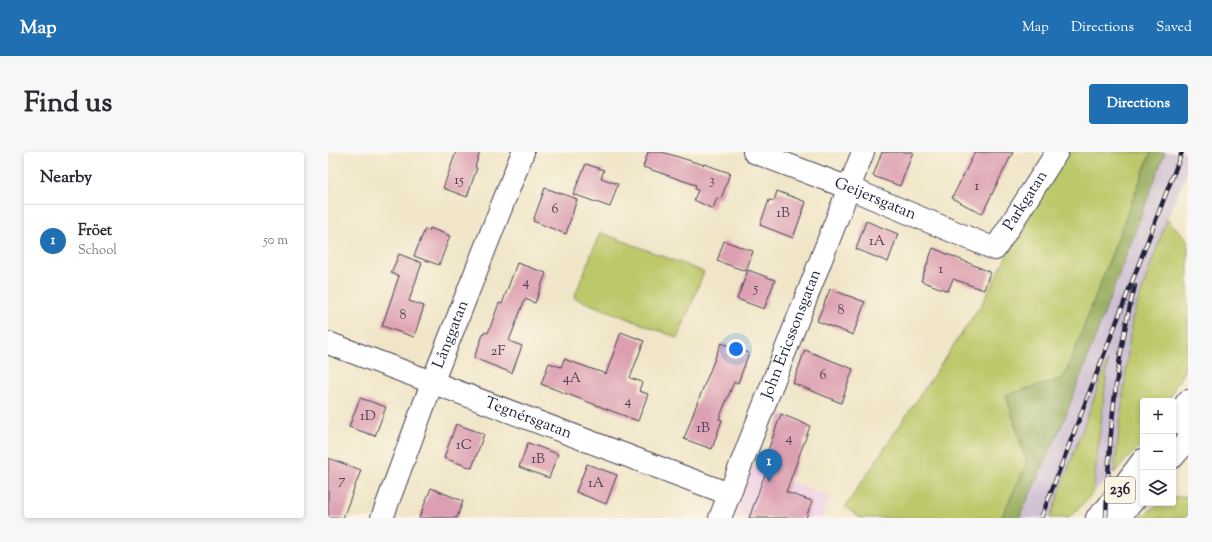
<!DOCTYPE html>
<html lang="en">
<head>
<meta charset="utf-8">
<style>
  :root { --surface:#fff; --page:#f7f7f7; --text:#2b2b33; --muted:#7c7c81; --line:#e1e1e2; --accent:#1f6fb2 }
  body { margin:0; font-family:"Sorts Mill Goudy",serif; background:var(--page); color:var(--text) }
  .controls { position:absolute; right:12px; bottom:12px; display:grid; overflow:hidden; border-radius:4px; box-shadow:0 2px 6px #0003 }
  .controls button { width:36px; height:36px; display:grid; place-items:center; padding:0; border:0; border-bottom:1px solid var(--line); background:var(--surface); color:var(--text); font:20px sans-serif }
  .you { position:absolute; left:408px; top:197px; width:14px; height:14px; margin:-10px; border:3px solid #fff; border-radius:50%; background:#1a73e8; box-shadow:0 0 0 6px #1a73e833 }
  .badge { display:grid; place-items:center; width:26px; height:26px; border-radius:50%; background:var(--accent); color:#fff; font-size:13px; font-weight:700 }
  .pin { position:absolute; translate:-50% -33px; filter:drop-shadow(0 1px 2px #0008) }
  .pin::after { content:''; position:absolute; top:21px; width:14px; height:12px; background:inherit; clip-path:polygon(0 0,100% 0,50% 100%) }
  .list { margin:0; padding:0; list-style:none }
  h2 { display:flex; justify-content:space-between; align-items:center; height:52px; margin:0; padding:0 16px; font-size:17px }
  h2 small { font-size:13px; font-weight:400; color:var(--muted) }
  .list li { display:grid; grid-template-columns:26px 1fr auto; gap:12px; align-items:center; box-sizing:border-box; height:72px; padding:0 16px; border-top:1px solid var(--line) }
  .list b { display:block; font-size:15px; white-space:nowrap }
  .list p { margin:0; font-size:13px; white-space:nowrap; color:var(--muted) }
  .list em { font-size:13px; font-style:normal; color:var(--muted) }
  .icon { flex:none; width:22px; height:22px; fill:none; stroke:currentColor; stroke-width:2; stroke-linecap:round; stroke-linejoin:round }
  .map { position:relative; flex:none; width:860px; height:366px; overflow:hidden; border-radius:4px }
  header { display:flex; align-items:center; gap:24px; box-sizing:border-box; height:56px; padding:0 20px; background:var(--accent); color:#fff }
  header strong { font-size:19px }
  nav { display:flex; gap:22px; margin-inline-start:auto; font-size:14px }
  .intro { display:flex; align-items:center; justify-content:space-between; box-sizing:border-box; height:96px; padding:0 24px }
  h1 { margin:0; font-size:28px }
  .button { padding:10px 18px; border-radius:4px; background:var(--accent); color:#fff; font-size:14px; font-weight:700 }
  main { display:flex; gap:24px; padding:0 24px }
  aside { flex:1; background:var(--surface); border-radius:4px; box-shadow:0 2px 6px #0003 }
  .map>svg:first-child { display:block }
</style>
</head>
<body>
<header>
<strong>Map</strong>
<nav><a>Map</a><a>Directions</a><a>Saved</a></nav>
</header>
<div class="intro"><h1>Find us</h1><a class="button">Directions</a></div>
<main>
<aside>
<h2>Nearby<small></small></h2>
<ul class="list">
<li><span class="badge">1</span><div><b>Fröet</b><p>School</p></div><em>50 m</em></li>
</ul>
</aside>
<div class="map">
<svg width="860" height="366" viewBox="0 0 860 366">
  <rect width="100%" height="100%" fill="#fcf5e5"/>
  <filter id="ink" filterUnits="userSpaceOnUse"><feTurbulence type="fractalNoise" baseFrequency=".025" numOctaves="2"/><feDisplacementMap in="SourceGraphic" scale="8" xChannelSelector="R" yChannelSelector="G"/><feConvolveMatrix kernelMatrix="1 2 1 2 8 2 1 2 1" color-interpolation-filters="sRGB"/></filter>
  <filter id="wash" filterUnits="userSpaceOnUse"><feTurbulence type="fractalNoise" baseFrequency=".012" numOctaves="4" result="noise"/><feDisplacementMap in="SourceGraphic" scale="16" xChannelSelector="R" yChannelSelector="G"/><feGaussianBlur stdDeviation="0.9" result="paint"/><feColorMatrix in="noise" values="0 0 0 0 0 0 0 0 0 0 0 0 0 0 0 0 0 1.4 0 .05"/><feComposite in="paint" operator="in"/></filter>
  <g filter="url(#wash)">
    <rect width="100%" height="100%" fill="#f0e5c7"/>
    <!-- built -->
    <path fill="#efd0e6" d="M424,315L503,345L495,366H416L406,362Z"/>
    <!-- industrial -->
    <path fill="#cdbed2" d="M837,0H860V19L839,67L804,167L786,321L765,341L780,210L722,366H691L736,268Z"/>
    <!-- green -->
    <g fill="#bcc869" stroke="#6f7552">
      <path d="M732,0H823L736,226L678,243L699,312L673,366H532L517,355L656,148Z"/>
      <path d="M839,67L860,88V210L840,249H815V290L786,321L804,167Z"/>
      <path d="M272,80L376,120L350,186L246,146Z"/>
      <path d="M780,208L765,341L741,366H722Z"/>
      <path d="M860,344V366H812L832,351H845V345Z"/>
    </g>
    <!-- forest -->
    <path fill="#95ac5d" stroke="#5c674c" d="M823,0H837L736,268L691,366H673L699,312L678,243L736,226Z"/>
    <g id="blocks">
      <!-- building -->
      <g fill="#dc9fb1">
        <path d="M128,0H152L147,15L149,16L139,45L115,36Z"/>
        <path d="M320,0H334L376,13V12L402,21L393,47L389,46L385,57L366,48L370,38L367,37L368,33L315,15Z"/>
        <path d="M554,0H585L572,34L545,24Z"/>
        <path d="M647,0H685L654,62L624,46Z"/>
        <path d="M258,12L276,18L273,26L290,32L282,55L245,42Z"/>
        <path d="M217,36L249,47L238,82L205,69Z"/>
        <path d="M449,39L478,50L465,86L432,73L441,48L446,49Z"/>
        <path d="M538,69L570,82L560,110L528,97Z"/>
        <path d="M102,76L122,84L111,113L86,104L97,77L101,79Z"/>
        <path d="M396,89L425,99L418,119L389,109Z"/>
        <path d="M605,96L662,120L656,138L625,127L620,139L593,129Z"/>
        <path d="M71,102L94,111L81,149L96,154L86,185L54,174L71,124L63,121Z"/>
        <path d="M189,111L218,121L207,151L197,147L181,189L194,194L184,221L146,206L156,180L160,181L171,151L174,152Z"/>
        <path d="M420,118L447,128L436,157L409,147Z"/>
        <path d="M502,137L537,150L525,183L489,169Z"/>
        <path d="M293,180L316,189L302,226L314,230L311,239L320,242L310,269L213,232L221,211L233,215L236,207L278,222Z"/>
        <path d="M393,191L421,201L410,231L406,230L391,267L394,268L384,297L356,287L368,254Z"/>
        <path d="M477,198L525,217L513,251L465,231Z"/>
        <path d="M32,246L58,255L47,284L21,275Z"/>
        <path d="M453,262L482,274L458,340L484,349L478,366H421L444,303L439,301Z"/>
        <path d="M128,272L156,282L144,316L116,306Z"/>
        <path d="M200,291L230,302L221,326L191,315Z"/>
        <path d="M0,306L33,318L15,366H0Z"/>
        <path d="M259,312L289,323L278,352L248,340Z"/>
        <path d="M103,336L135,349L129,366H91Z"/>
      </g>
    </g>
  </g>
  <g filter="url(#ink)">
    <use href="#blocks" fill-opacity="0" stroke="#413f50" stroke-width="1"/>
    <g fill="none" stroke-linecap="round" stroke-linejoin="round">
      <defs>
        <g id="minor">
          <path id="s1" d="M426,0L521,36L667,97L729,0"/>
          <path id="s2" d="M0,191L401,342"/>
          <path id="s3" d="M54,366L104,231L195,0"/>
          <path id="s4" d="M392,366L535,0"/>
        </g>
        <path id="tertiary" d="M850,266L860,276"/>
        <g id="primary">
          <path d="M845,271L860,249"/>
          <path d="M845,305L860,288"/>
          <path d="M769,366L779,356L815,308"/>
          <path d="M790,366L815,338"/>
        </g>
      </defs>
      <!-- minor casing -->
      <use href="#minor" stroke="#413f50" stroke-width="24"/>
      <!-- tertiary casing -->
      <use href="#tertiary" stroke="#413f50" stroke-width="24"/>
      <!-- primary casing -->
      <use href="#primary" stroke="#413f50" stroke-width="24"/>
      <!-- minor -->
      <use href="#minor" stroke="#fff" stroke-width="22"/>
      <!-- tertiary -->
      <use href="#tertiary" stroke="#fff" stroke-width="22"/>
      <!-- primary -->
      <use href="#primary" stroke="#fff" stroke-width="22"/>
      <defs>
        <g id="rail">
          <path d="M713,366L854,0"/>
          <path d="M778,366C781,290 787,208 807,134"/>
        </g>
      </defs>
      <!-- rail casing -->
      <use href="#rail" stroke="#22223b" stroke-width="4.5"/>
      <!-- rail -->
      <use href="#rail" stroke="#fcf5e5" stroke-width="3" stroke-dasharray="9" stroke-linecap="butt"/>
    </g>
  </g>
  <g text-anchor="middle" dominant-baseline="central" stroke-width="3" stroke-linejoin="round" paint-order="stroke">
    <!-- number labels -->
    <g font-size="14" fill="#504158">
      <text x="131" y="29">15</text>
      <text x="384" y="29">3</text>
      <text x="649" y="35">1</text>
      <text x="227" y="58">6</text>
      <text x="455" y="62">1B</text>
      <text x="549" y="90">1A</text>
      <text x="613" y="118">1</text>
      <text x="198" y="131">4</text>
      <text x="428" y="137">5</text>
      <text x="513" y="159">8</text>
      <text x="75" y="164">8</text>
      <text x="170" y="200">2F</text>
      <text x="495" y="224">6</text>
      <text x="244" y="227">4A</text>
      <text x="300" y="250">4</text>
      <text x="40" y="265">1D</text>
      <text x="375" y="277">1B</text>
      <text x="461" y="287">4</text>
      <text x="136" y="294">1C</text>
      <text x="210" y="308">1B</text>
      <text x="14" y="329">7</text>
      <text x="268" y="332">1A</text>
    </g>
    <!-- shield labels -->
    <rect fill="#fcf5e5" stroke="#63616e" stroke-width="1" x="777" y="325" width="30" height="26" rx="3"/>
    <g font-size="15" font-weight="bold" fill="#22223b">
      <text x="792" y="338">236</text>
    </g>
    <!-- street labels -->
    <g font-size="16" fill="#22223b" stroke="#fcf5e5">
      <text stroke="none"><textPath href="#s1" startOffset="130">Geijersgatan</textPath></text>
      <text stroke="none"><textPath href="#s1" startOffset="317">Parkgatan</textPath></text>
      <text stroke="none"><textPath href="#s3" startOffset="196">Långgatan</textPath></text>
      <text stroke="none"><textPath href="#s4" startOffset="197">John Ericssonsgatan</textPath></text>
      <text stroke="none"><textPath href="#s2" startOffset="214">Tegnérsgatan</textPath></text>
    </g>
  </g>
</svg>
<div class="controls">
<button>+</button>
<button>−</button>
<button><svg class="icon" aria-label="layers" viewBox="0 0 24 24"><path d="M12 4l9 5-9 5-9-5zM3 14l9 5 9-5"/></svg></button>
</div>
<div class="you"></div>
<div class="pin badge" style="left:441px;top:330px">1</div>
</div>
</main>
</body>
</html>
